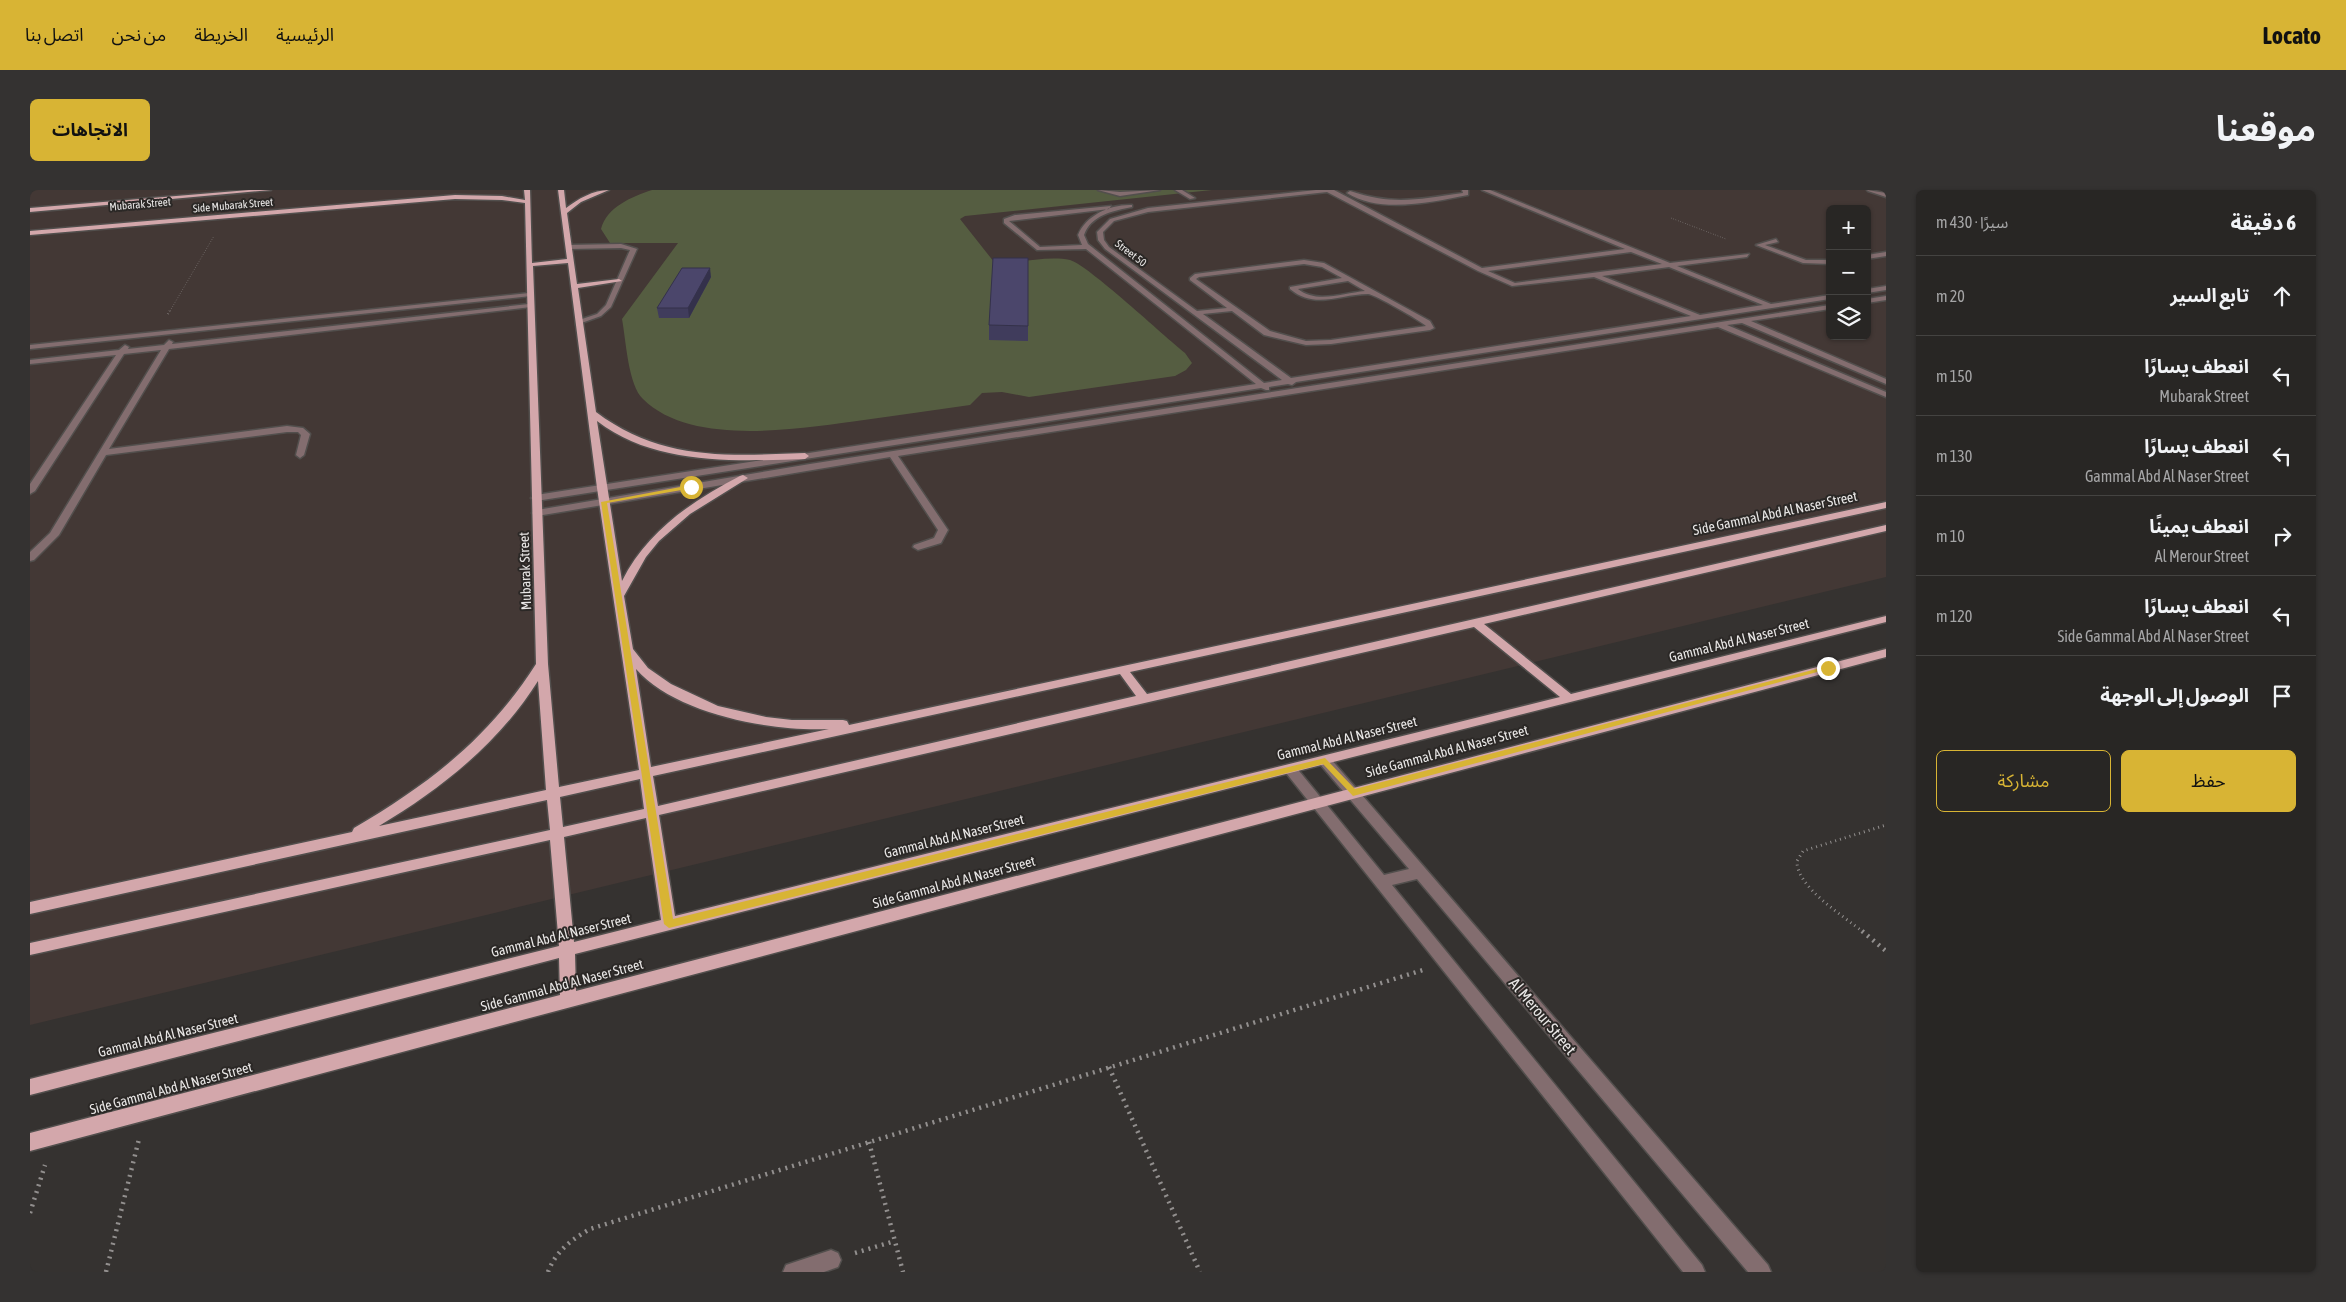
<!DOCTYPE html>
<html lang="ar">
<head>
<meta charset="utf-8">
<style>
  :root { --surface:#282624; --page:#343231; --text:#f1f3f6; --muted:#a5a5a6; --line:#444341; --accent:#d8b434 }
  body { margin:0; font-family:"Asap Condensed","Noto Sans Arabic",sans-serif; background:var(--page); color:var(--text); direction:rtl }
  .controls { position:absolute; right:15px; top:15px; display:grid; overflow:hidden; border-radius:8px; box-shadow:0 1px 4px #0004 }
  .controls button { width:45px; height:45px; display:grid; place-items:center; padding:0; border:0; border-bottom:1px solid var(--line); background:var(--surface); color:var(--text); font:25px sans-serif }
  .stop { position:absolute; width:15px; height:15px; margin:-11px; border:4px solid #d8b434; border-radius:50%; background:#fff }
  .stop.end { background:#d8b434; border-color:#fff; box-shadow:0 1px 5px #0008 }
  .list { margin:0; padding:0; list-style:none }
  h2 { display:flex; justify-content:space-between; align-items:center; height:65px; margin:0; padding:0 20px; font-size:21px }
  h2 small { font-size:16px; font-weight:400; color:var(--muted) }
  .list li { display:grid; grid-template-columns:32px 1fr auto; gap:15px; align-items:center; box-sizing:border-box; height:80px; padding:0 20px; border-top:1px solid var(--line) }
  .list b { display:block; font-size:19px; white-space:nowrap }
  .list p { margin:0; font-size:16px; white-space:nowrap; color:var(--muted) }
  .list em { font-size:16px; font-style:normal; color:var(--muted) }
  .actions { display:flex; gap:10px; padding:15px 20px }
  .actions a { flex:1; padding:11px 0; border:1px solid var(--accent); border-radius:8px; text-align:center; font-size:18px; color:var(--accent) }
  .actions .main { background:var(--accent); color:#111 }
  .icon { flex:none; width:28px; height:28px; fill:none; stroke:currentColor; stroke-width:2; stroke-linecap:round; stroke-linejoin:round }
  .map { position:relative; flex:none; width:1856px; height:1082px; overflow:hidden; direction:ltr; border-radius:8px }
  header { display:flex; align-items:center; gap:30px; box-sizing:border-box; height:70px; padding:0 25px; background:var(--accent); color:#111 }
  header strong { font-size:24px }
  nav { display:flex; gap:28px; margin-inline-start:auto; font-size:18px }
  .intro { display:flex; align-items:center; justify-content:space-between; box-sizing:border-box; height:120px; padding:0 30px }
  h1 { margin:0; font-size:35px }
  .button { padding:12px 22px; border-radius:8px; background:var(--accent); color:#111; font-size:18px; font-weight:700 }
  main { display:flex; gap:30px; padding:0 30px }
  aside { flex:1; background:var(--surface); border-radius:8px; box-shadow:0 1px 4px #0004 }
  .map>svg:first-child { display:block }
</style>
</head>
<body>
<header>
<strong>Locato</strong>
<nav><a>الرئيسية</a><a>الخريطة</a><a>من نحن</a><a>اتصل بنا</a></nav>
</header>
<div class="intro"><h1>موقعنا</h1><a class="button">الاتجاهات</a></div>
<main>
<aside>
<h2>6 دقيقة<small>سيرًا · 430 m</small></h2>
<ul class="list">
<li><svg class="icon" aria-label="ahead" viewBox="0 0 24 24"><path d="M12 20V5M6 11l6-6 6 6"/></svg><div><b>تابع السير</b></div><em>20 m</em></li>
<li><svg class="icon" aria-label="left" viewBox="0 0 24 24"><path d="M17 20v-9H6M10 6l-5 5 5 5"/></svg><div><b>انعطف يسارًا</b><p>Mubarak Street</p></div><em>150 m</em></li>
<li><svg class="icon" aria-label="left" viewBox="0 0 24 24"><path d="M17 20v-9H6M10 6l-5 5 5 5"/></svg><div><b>انعطف يسارًا</b><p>Gammal Abd Al Naser Street</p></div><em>130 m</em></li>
<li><svg class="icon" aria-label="right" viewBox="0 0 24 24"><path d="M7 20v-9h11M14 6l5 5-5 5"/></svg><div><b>انعطف يمينًا</b><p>Al Merour Street</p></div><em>10 m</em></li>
<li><svg class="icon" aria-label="left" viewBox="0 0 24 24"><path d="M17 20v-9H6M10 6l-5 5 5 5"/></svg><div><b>انعطف يسارًا</b><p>Side Gammal Abd Al Naser Street</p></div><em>120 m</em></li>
<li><svg class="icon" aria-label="arrive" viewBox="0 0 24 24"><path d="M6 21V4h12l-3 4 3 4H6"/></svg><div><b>الوصول إلى الوجهة</b></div></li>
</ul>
<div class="actions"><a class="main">حفظ</a><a>مشاركة</a></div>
</aside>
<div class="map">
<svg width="1856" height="1082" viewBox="0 0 1856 1082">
  <rect width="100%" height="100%" fill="#353230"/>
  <!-- built -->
  <path fill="#433835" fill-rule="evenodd" d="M0,0H1856V387L0,835ZM1800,19H1837V146H1800Z"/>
  <!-- green -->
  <path fill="#555d41" d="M622,0H1182L935,26L930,29L964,72C988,74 1017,65 1040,70C1058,75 1135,147 1155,163L1162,173L1156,180L1145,186L999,207L972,202L952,203L940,215C905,220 870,225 834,230C773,238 662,258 613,209C598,195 596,150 592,129L648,53H580L571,39C577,17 601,7 622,0Z"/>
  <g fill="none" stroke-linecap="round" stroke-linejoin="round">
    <defs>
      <g id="minor">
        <path d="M1068,0L1090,2L1130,0L1090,6Z"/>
        <path d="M1145,0H1152L1165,8L1160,9Z"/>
        <path d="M1286,0H1304L1452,78L1595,59L1452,0H1460L1640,73L1719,64L1717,67L1647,76L1741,114L1800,105V109L1266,192L1262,195L1258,194L1239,197V200H1236L1231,198L506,311L501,308L506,305L1226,194L1056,59L1007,60L974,33V29L985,25L1081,16L1079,19L979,31L1010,57L1052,55L1048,45C1056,25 1081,14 1102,15V17C1083,21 1061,25 1054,45L1058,54L1234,193L1252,190L1075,59L1068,50L1067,42L1080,29L1118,18ZM1297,2L1448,81L1482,96L1564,87L1661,126L1261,188L1173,124L1202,121L1234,145L1276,155L1301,154L1400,140L1404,138L1400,131L1294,73L1274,70L1165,84L1160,88V90L1197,118L1167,121L1079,57L1074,50L1073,42L1084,31L1118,22ZM1601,62L1632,74L1485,93L1458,81ZM1274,74L1292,77L1312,88L1260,97V99C1285,120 1310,104 1338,104C1344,104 1391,131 1396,136L1301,150L1276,151L1240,141L1166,89L1169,87ZM1639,77L1733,115L1670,125L1572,86ZM1318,91L1335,101C1314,103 1286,114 1268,99Z"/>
        <path d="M1432,0H1438V5C1402,12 1350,24 1317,3L1320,1C1365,16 1388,9 1433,3Z"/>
        <path d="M1837,0L1856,3V7L1838,1Z"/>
        <path d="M1746,49L1748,52L1735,55L1776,70H1800V74L1773,73L1726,55Z"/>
        <path d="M591,54L607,59L581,117L571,126L546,135V131L567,124L576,115L600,60L591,58L539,59L536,57L539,55Z"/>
        <path d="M1856,62V66L1837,69V65Z"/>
        <path d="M1856,96V100L1837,103V99Z"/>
        <path d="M499,103L501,104V106L0,159V155Z"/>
        <path d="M1856,106V110L1837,113V109Z"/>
        <path d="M499,114L502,116L501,117L139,159L79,259L257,236L273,238L280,244L274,265L270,268L266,265L271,245L268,242H257L76,265L29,345L4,370L0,371V362L20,343L131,160L94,164L5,301L0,304V294L86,165L0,174V170L89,160L95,155L99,157L98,159L134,155L139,150L143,152L142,154Z"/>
        <path d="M1800,115V119L1721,131L1856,189V194L1712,133L1697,135L1856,202V207L1688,137L868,266L918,340L911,353L888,360L883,357L884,355L904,348L908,340L860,267L507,326L502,323L507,320L780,274Z"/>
        <path d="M1295,566L1300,568L1738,1075L1741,1082H1718L1387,689L1362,695L1672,1075L1675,1082H1653L1253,579L1260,574L1265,576L1354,685L1379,679L1290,574L1289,571Z"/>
        <path d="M801,1060L808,1063L811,1070L808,1077L794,1082H753L756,1075Z"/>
      </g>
      <g id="major">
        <path d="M219,0H241L0,22V18Z"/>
        <path d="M494,0H500L502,73L537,69L528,0H534L536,18C548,9 563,0 579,0L551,12L537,23L547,94L589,89L592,91L548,98L566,222C631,271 697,266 775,263L779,266L775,269C705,271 626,276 567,231L592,391C617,341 662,311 710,286L713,285L718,288L660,324L629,351L616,367L594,406L603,459L618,478L641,494L688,516L736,527L762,530H813L817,531L819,535L1856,312V318L1100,482L1117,504L1856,335V341L1454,434L1541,504L1856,426V432L545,764L546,801L1856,459V467L0,961V943L530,805L529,768L0,905V889L529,756L520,650L0,765V753L520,640L517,610L0,724V712L322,642L324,638C399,594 459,548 506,474L495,13L472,10L425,9L0,45V41L425,5L472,6L495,10ZM538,73L567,298L609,580L529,597L518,474L503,76ZM1444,437L1530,507L645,726L629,625ZM606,479C645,524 742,542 799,539L621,577ZM1090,484L1106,506L628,616L623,586ZM508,491L516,600L349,636C411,599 469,553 508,491ZM610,589L614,619L533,637L530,607ZM616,628L631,730L544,752L534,647Z"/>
      </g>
    </defs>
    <!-- minor casing -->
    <use href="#minor" stroke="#524f4d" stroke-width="3"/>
    <!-- major casing -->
    <use href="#major" stroke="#524f4d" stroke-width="3"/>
    <!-- path-far3 -->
    <g stroke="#928f8e" stroke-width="1" stroke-dasharray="0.5 2" stroke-linecap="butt">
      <path d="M1641,28L1696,49"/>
      <path d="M140,121L184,46"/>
    </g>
    <!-- path-far2 -->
    <path stroke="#928f8e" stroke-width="2" stroke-dasharray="0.5 2.5" stroke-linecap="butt" d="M138,124L140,120"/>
    <!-- path-far1 -->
    <path stroke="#928f8e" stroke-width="3" stroke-dasharray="1 4" stroke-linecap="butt" d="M1833,742C1815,727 1766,697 1767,671L1773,661L1856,635"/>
    <!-- path -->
    <g stroke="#928f8e" stroke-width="4.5" stroke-dasharray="2 5" stroke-linecap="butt">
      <path d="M1832,741L1856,761"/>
      <path d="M1079,877L1170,1082"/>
      <path d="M839,952L873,1082"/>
      <path d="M0,1023L15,975"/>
      <path d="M825,1063L865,1051"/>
      <path d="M76,1082L109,949"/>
      <path d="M518,1082C526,1061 541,1050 560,1039L1393,780"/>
    </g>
    <!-- minor -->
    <use href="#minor" fill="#836d6f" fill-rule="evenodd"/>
    <!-- major -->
    <use href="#major" fill="#d3a7ab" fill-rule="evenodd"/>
  </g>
  <!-- wall -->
  <g fill="#403c5c">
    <path d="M681,87L659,128H629L627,118Z"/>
    <path d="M959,135L998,136V151L959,150Z"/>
  </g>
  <!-- shaded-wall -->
  <path fill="#34314b" d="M680,78L681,87L659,128L658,118Z"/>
  <!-- building -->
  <g fill="#4b466b" stroke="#34314b">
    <path d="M963,68H998V136L959,135Z"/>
    <path d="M652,78H680L658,118H627Z"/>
  </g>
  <!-- route -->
  <path fill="#d8b434" d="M661,295L663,298L577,313L643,729L1295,568L1325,599L1798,476L1802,478L1323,606L1293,574L639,738L634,734L571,312Z"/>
  <g text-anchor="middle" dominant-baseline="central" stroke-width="4" stroke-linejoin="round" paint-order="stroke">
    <!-- far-street labels -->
    <g font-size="11" fill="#e9e7e6" stroke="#2b2826">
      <text transform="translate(110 14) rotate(-5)">Mubarak Street</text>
      <text transform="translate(203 15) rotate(-5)">Side Mubarak Street</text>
      <text transform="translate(1101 63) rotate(37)">Street 50</text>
    </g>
    <!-- street labels -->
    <g font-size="14" fill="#e9e7e6" stroke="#2b2826">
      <text transform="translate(1745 323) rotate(-12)">Side Gammal Abd Al Naser Street</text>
      <text transform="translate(495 381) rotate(-92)">Mubarak Street</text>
      <text transform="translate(1709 450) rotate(-14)">Gammal Abd Al Naser Street</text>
      <text transform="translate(1317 548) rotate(-14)">Gammal Abd Al Naser Street</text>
      <text transform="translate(1417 561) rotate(-15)">Side Gammal Abd Al Naser Street</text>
      <text transform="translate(924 646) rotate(-14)">Gammal Abd Al Naser Street</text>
      <text transform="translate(924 692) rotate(-15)">Side Gammal Abd Al Naser Street</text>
      <text transform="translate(531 745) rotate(-14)">Gammal Abd Al Naser Street</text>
      <text transform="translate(532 795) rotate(-15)">Side Gammal Abd Al Naser Street</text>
      <text transform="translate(138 845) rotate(-14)">Gammal Abd Al Naser Street</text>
      <text transform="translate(141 898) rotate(-15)">Side Gammal Abd Al Naser Street</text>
    </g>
    <!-- near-street labels -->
    <g font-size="16" fill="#e9e7e6" stroke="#2b2826">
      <text transform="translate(1513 826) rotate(50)">Al Merour Street</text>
    </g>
  </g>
</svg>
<div class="controls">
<button>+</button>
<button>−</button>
<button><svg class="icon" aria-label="layers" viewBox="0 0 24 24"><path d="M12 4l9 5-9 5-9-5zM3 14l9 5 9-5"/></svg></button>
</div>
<div class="stop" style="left:661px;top:297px"></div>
<div class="stop end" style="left:1798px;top:478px"></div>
</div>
</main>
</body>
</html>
